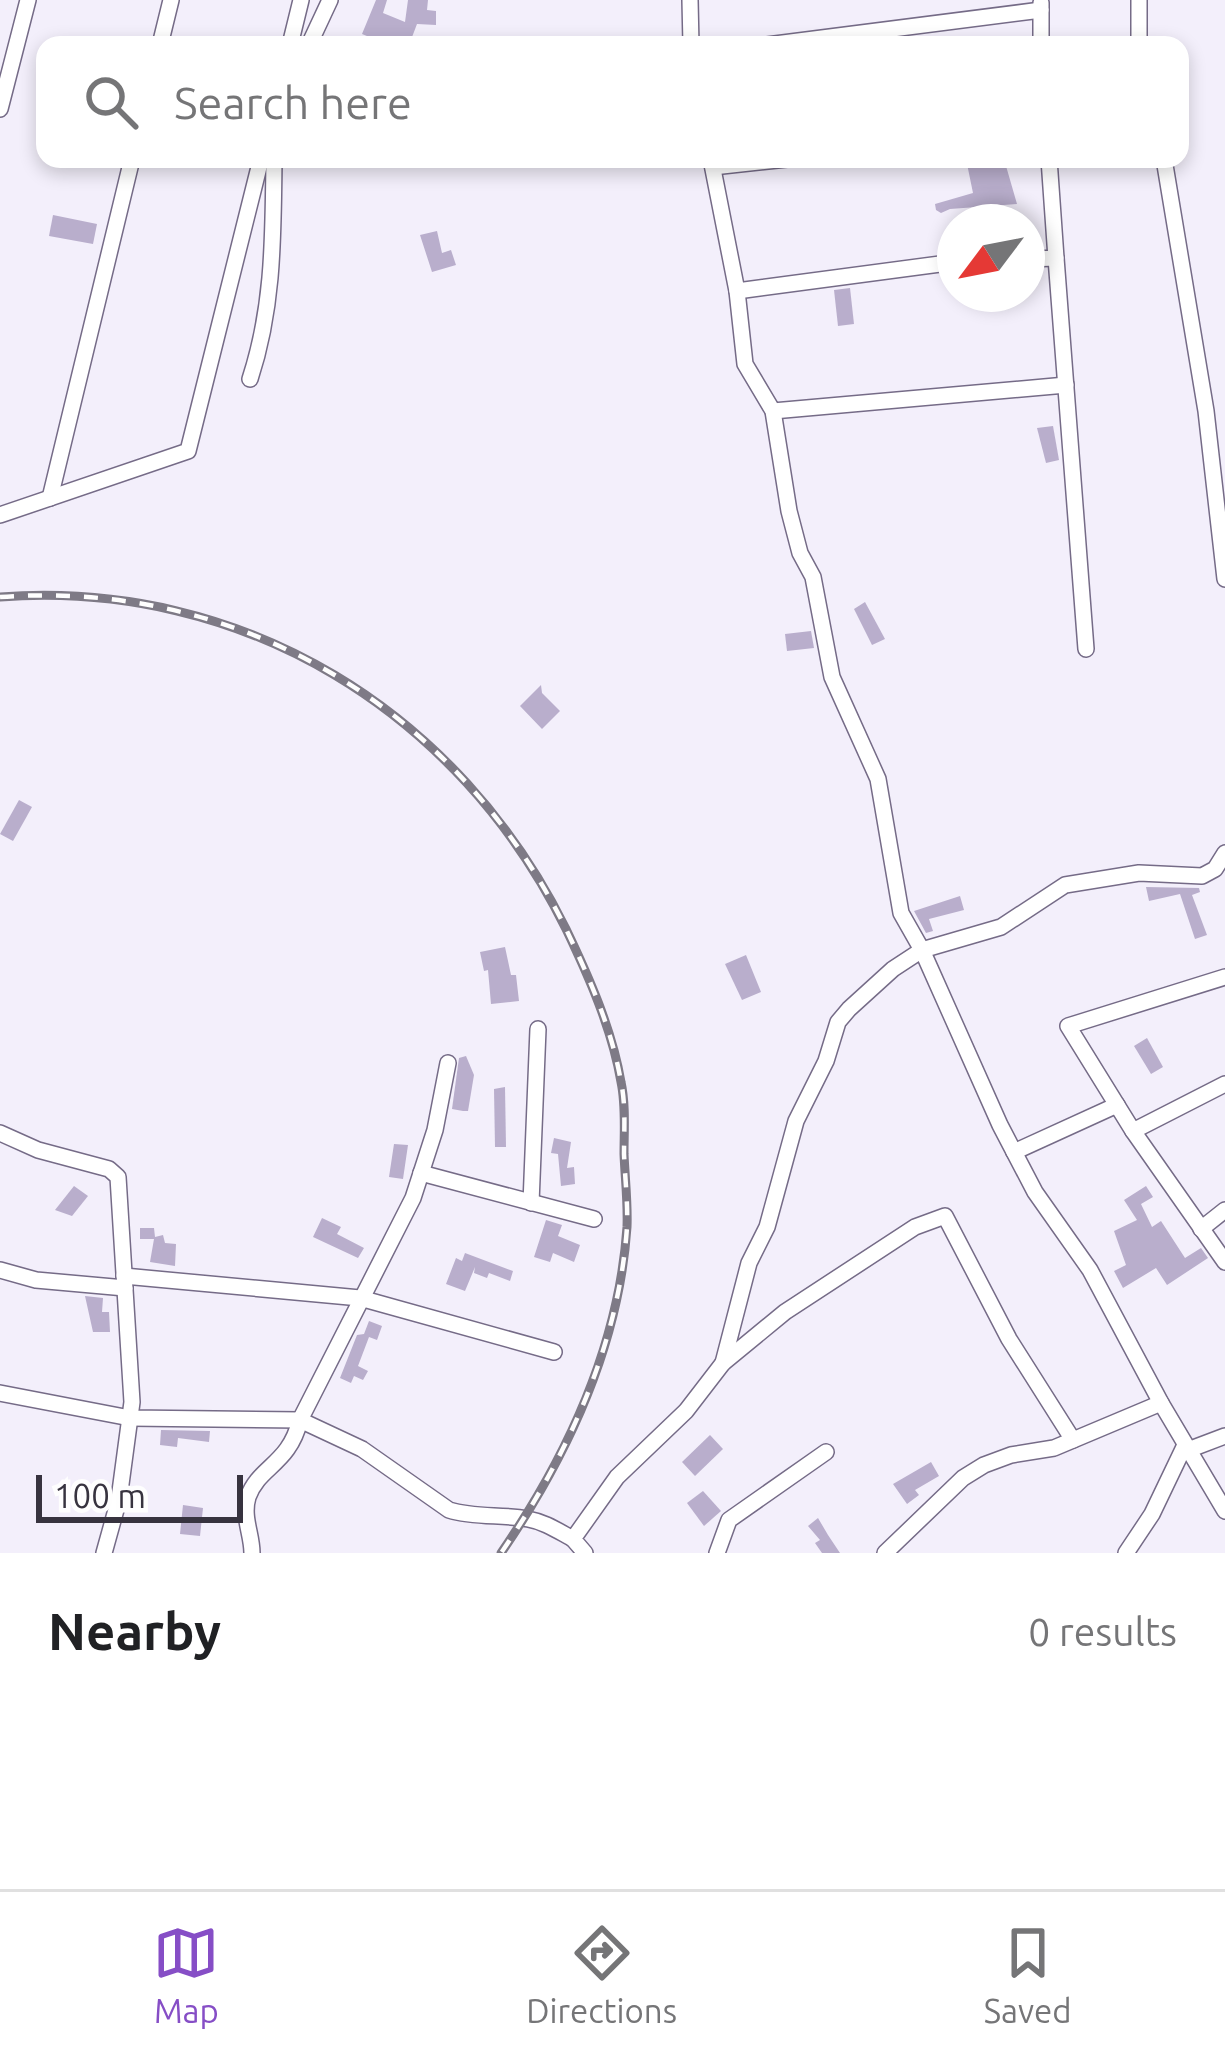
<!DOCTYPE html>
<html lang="en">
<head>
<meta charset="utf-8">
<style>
  :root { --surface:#fff; --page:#f2f2f2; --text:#202124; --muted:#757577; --line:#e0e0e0; --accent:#864ec6 }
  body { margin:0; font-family:Ubuntu,sans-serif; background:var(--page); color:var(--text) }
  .compass { position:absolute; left:937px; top:204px; width:108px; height:108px; border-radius:50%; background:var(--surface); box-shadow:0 6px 18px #0003; rotate:238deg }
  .scale { position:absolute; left:36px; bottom:30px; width:207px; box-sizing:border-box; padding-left:12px; border:6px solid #37333f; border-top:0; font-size:33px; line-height:42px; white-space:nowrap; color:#37333f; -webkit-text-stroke:9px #fefefe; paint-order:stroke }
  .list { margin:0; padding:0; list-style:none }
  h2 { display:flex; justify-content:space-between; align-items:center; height:156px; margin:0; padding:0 48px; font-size:51px }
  h2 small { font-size:39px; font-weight:400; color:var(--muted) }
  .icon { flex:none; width:66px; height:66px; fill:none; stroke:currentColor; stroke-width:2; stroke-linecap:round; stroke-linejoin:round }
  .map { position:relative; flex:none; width:1225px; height:1553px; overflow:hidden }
  .search { position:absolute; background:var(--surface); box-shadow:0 6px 18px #0003; left:36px; right:36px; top:36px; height:132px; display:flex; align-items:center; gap:30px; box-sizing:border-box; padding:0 42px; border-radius:24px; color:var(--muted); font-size:45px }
  .sheet { height:336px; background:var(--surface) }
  nav { display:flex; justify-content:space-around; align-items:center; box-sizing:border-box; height:168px; border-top:3px solid var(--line); background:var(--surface); font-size:33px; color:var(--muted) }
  nav a { display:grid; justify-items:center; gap:6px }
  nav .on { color:var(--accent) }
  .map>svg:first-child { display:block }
</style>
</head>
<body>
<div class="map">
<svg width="1225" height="1553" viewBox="0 0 1225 1553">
  <rect width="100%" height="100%" fill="#f3effb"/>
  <!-- building -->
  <g fill="#b9aecc">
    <path d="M376,0H387L383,13L405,22L408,0H428L427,10L436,11V25L417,24L409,45H389L362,34Z"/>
    <path d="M966,159H1004L1017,204L950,209L941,213L936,210L935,204L973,193Z"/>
    <path d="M53,215L97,224L93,244L49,236Z"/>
    <path d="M437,231L442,253L451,250L456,265L432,272L420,235Z"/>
    <path d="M850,288L854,324L838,326L834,290Z"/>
    <path d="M1053,426L1059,460L1046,463L1037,428Z"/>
    <path d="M865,602L885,639L872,645L854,609Z"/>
    <path d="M811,631L814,648L787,651L785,634Z"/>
    <path d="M541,685L542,693L560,711L542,729L520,706Z"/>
    <path d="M19,800L32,807L13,841L0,834Z"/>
    <path d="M1146,887L1199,888L1200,892L1192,895L1207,935L1195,939L1180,894L1149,901Z"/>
    <path d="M960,896L964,910L929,919L933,931L926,933L914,911Z"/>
    <path d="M505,947L511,975H516L519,1001L491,1004L488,970L484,971L480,952Z"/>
    <path d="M746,955L761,992L742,1000L725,964Z"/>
    <path d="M1147,1038L1163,1067L1151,1074L1134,1046Z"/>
    <path d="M466,1056L474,1075L468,1111H463L452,1109L459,1058Z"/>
    <path d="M505,1087L506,1147H495L494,1089Z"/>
    <path d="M554,1138L571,1142L567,1168L574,1167L575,1184L561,1186L558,1154L551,1153Z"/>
    <path d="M394,1144L408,1145L403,1179L389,1177Z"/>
    <path d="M74,1186L88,1196L72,1216L55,1210Z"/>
    <path d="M1146,1186L1153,1197L1141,1204L1152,1227L1161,1221L1185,1258L1201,1248L1208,1258L1167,1285L1156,1268L1123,1288L1114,1271L1126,1265L1114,1231L1137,1220L1124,1200Z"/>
    <path d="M322,1218L341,1227L337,1234L364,1248L358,1258L313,1237Z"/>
    <path d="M546,1220L562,1225L558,1236L580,1245L574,1262L553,1253L550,1262L534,1257Z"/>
    <path d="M140,1228H154L155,1237L163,1235L165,1243L176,1244L175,1266L150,1262L154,1239H140Z"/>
    <path d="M465,1253L513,1271L510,1281L489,1273L487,1278L474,1273L475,1267L465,1291L446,1284L456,1258L462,1261Z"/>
    <path d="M85,1296L103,1298L102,1312H109L110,1332H93Z"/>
    <path d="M369,1321L382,1326L377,1340L369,1337L358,1366L368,1371L363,1380L354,1376L351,1383L340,1378L357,1335L364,1334Z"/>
    <path d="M161,1430L210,1431L209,1442L178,1438L177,1447L160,1445Z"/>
    <path d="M710,1435L723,1449L695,1476L682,1462Z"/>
    <path d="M931,1462L939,1476L915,1490L919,1495L907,1504L893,1484Z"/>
    <path d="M703,1491L721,1511L704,1526L687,1503Z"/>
    <path d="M183,1505L203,1508L200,1536L180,1534Z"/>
    <path d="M818,1518L828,1535L840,1553H822L815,1543L820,1540L808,1526Z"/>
  </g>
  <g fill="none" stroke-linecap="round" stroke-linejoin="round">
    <defs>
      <g id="minor">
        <path d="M690,0L691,45"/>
        <path d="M1139,0V45"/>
        <path d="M160,45L171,0"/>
        <path d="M290,45L301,0"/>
        <path d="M309,45L330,0"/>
        <path d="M767,45L1041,10"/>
        <path d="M1041,45V3"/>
        <path d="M0,109L28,0"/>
        <path d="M711,159L737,291L745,364L773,411L789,511L800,553L813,577L832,677L878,779L901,913L922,950L1000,1125L1035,1192L1090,1270L1161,1403L1225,1511"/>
        <path d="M1164,159L1206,411L1225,579"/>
        <path d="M713,167L787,159"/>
        <path d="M1056,258L1086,649"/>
        <path d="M1027,259L1056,258L1049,159"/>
        <path d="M737,291L955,262"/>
        <path d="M250,379C274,306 273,235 274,159"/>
        <path d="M773,411L1066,385"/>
        <path d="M50,498L132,159"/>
        <path d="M0,515L188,451L261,159"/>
        <path d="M1225,977L1068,1026L1133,1131L1225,1084"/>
        <path d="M1133,1131L1225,1262"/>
        <path d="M0,1133L38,1150L109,1169L118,1177L132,1402L119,1499L104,1553"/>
        <path d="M1014,1152L1117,1105"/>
        <path d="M421,1173L594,1219"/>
        <path d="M531,1203L538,1029"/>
        <path d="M1201,1229L1225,1210"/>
        <path d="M0,1270L36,1280L125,1288"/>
        <path d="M124,1276L360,1298L554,1352"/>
        <path d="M723,1363L749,1263L767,1227L796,1121L826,1061L838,1022L849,1009L893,969L922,950L1001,927L1065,885L1139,873L1202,876L1215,869L1225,853"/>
        <path d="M0,1393L130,1418L300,1420L362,1449L449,1510C475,1518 501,1514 528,1519C545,1522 558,1531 573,1539"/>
        <path d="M1188,1450L1225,1436"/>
        <path d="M252,1553C252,1534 242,1517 248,1497C259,1466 289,1465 300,1420L413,1198L435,1130L448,1063"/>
        <path d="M585,1553L573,1539L617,1477L686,1411L723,1363L785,1312L915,1227L945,1216L1009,1339L1073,1440"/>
        <path d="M717,1553L729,1520L826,1452"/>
        <path d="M885,1553L963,1478L984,1465L1011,1455L1054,1448L1161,1403"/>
        <path d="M1126,1553L1152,1514L1185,1445"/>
      </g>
    </defs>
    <!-- minor casing -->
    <use href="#minor" stroke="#756b87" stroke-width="18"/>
    <!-- minor -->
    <use href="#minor" stroke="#fff" stroke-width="15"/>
    <defs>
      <path id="rail" d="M0,597C244,579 459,712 566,929C589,977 612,1029 621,1082C626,1105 624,1131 624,1154C625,1178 628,1203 627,1227C619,1345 567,1457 501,1553"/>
    </defs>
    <!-- rail casing -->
    <use href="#rail" stroke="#7e7a86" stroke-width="9"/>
    <!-- rail -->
    <use href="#rail" stroke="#fefefe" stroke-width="4.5" stroke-dasharray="14" stroke-linecap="butt"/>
  </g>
</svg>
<svg class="compass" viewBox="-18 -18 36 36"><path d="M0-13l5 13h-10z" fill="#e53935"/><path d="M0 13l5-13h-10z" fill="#757577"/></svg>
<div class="scale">100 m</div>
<div class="search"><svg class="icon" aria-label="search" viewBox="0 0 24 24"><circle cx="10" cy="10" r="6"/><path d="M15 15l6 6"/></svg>Search here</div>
</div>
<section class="sheet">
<h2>Nearby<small>0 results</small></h2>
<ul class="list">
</ul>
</section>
<nav>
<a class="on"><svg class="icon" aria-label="map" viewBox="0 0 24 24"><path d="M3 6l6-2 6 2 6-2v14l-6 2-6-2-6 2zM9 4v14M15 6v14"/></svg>Map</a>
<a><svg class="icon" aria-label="directions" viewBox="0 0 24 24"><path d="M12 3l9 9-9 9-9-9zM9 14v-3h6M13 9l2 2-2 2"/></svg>Directions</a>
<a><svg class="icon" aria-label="saved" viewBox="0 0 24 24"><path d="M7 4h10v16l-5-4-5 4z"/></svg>Saved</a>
</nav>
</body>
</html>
